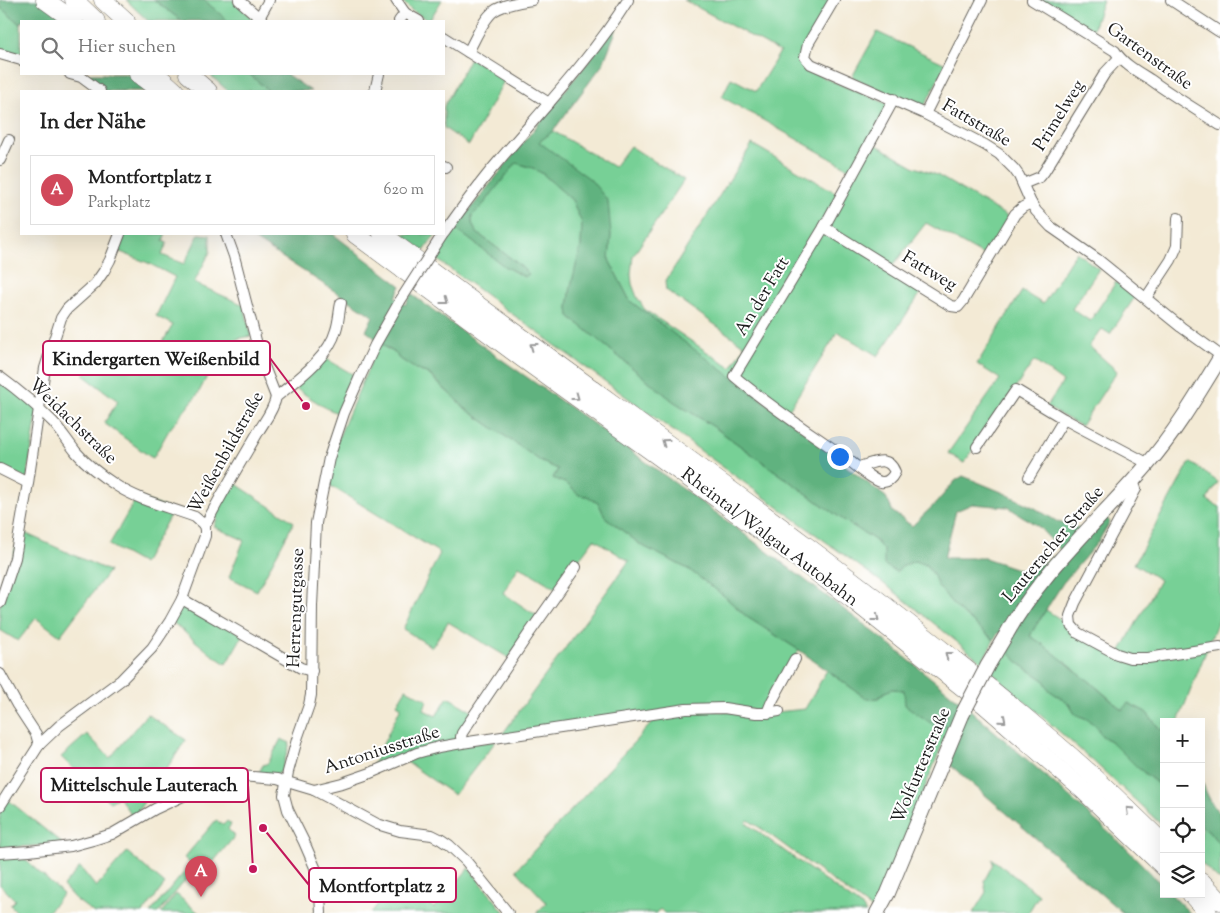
<!DOCTYPE html>
<html lang="de">
<head>
<meta charset="utf-8">
<style>
  :root { --surface:#fff; --page:#f6f6f6; --text:#222; --muted:#767676; --line:#e0e0e0; --accent:#d1495b }
  body { margin:0; font-family:"Sorts Mill Goudy",serif; background:var(--page); color:var(--text) }
  .controls { position:absolute; right:15px; bottom:15px; display:grid; overflow:hidden; border-radius:0px; box-shadow:0 5px 20px #0002 }
  .controls button { width:45px; height:45px; display:grid; place-items:center; padding:0; border:0; border-bottom:1px solid var(--line); background:var(--surface); color:var(--text); font:25px sans-serif }
  .you { position:absolute; left:839px; top:456px; width:18px; height:18px; margin:-12px; border:4px solid #fff; border-radius:50%; background:#1a73e8; box-shadow:0 0 0 8px #1a73e833 }
  .badge { display:grid; place-items:center; width:32px; height:32px; border-radius:50%; background:var(--accent); color:#fff; font-size:16px; font-weight:700 }
  .pin { position:absolute; translate:-50% -41px; filter:drop-shadow(0 1px 2px #0008) }
  .pin::after { content:''; position:absolute; top:26px; width:18px; height:15px; background:inherit; clip-path:polygon(0 0,100% 0,50% 100%) }
  .list { margin:0; padding:0; list-style:none }
  h2 { display:flex; justify-content:space-between; align-items:center; height:65px; margin:0; padding:0 20px; font-size:21px }
  h2 small { font-size:16px; font-weight:400; color:var(--muted) }
  .list li { display:grid; grid-template-columns:32px 1fr auto; gap:15px; align-items:center; box-sizing:border-box; height:70px; margin:0 10px 10px; padding:0 10px; border:1px solid var(--line); border-radius:0px }
  .list b { display:block; font-size:19px; white-space:nowrap }
  .list p { margin:0; font-size:16px; white-space:nowrap; color:var(--muted) }
  .list em { font-size:16px; font-style:normal; color:var(--muted) }
  .icon { flex:none; width:28px; height:28px; fill:none; stroke:currentColor; stroke-width:2; stroke-linecap:round; stroke-linejoin:round }
  .map { position:relative; flex:none; width:1220px; height:913px; overflow:hidden }
  .search { position:absolute; background:var(--surface); box-shadow:0 5px 20px #0002; left:20px; top:20px; width:425px; height:55px; display:flex; align-items:center; gap:12px; box-sizing:border-box; padding:0 18px; border-radius:0px; color:var(--muted); font-size:19px }
  .panel { position:absolute; background:var(--surface); box-shadow:0 5px 20px #0002; left:20px; top:90px; width:425px; height:145px; border-radius:0px }
  .map>svg:first-child { display:block }
</style>
</head>
<body>
<div class="map">
<svg width="1220" height="913" viewBox="0 0 1220 913">
  <rect width="100%" height="100%" fill="#fff"/>
  <filter id="ink" filterUnits="userSpaceOnUse"><feTurbulence type="fractalNoise" baseFrequency=".02" numOctaves="2"/><feDisplacementMap in="SourceGraphic" scale="10" xChannelSelector="R" yChannelSelector="G"/><feConvolveMatrix kernelMatrix="1 2 1 2 8 2 1 2 1" color-interpolation-filters="sRGB"/></filter>
  <filter id="wash" filterUnits="userSpaceOnUse"><feTurbulence type="fractalNoise" baseFrequency=".0096" numOctaves="4" result="noise"/><feDisplacementMap in="SourceGraphic" scale="20" xChannelSelector="R" yChannelSelector="G"/><feGaussianBlur stdDeviation="1.12" result="paint"/><feColorMatrix in="noise" values="0 0 0 0 0 0 0 0 0 0 0 0 0 0 0 0 0 1.4 0 .05"/><feComposite in="paint" operator="in"/></filter>
  <g filter="url(#wash)">
    <rect width="100%" height="100%" fill="#f3ead5"/>
    <!-- green -->
    <g fill="#77d096" stroke="#4a7659">
      <path d="M126,0H154L182,21H148Z"/>
      <path d="M204,0H233L255,21H228Z"/>
      <path d="M401,0H442L429,21L411,10Z"/>
      <path d="M684,0H831L802,53V63L822,77L888,104L870,141L915,167L937,175L1010,218L987,257L926,223L890,269L923,290L878,356L838,332L786,414L731,378L630,301L609,260L611,234L539,142L553,131L614,167L630,146L684,180L633,256L631,274L632,284L637,297L645,310L731,368L745,346L666,290L665,282L752,144L840,195L853,171L722,97L731,78L756,91L780,52Z"/>
      <path d="M1040,0H1103L1092,32Z"/>
      <path d="M0,7L21,25V56L0,50Z"/>
      <path d="M877,32L946,64L925,105L922,107L917,106L852,77Z"/>
      <path d="M470,58L505,79L469,145L444,128V106Z"/>
      <path d="M209,74H249L269,91H228Z"/>
      <path d="M516,162L533,168L543,174L572,200L582,223L581,246L571,286L568,308L569,316L673,401L714,427L842,519L875,540L884,551L903,566L915,560L926,565L934,576L938,586L956,608L994,640L982,662L891,589L435,258L455,228L504,266L524,277L517,263L476,232L472,223V216L482,206Z"/>
      <path d="M123,234H166L163,241L167,243L162,255L184,264L199,234L210,235V252L194,283L244,305L251,336L237,339L221,349L198,394L169,430L153,458L149,456L104,423L118,401L83,375L102,346L144,372L173,325L156,316L175,277L148,263L118,251Z"/>
      <path d="M402,234H436L424,251Z"/>
      <path d="M1076,252L1099,269L1072,309L1090,321L1116,282L1135,297L1110,334L1102,329L1089,346L1117,371L1081,426L1046,407L1063,382L1034,361L964,463L948,453L1000,379L977,364L1022,291L1043,304Z"/>
      <path d="M380,341L387,349L396,353L398,358C408,363 417,372 427,373L466,409L542,462L558,469L553,478L567,484L579,495L587,496L599,504L605,517L641,545L688,569L723,595L747,617L799,650L771,700L766,712L726,706L501,736L629,561L594,539L557,589L519,566L503,593L537,616L509,658L448,622L432,647L403,629L440,553L326,483L337,441Z"/>
      <path d="M323,357L354,375L337,413L326,408L295,388L294,386Z"/>
      <path d="M0,379L38,408L27,479L0,465Z"/>
      <path d="M1190,462L1218,482L1207,500L1220,507V616L1178,722H1164V730L1160,729L1146,712L1128,703L1123,710L1088,680C1080,676 1076,671 1069,665C1056,655 1044,644 1030,636L1035,627L1046,610L1118,656L1160,580L1134,564Z"/>
      <path d="M233,482L294,522L257,591L229,577L244,540L214,527L217,518L214,516Z"/>
      <path d="M137,497L173,510L143,564L109,545Z"/>
      <path d="M20,531L109,571L60,636L36,618L18,641L0,630V604Z"/>
      <path d="M182,599L243,635L226,664L211,654L171,621Z"/>
      <path d="M1007,644L1009,646V652L1020,664L1044,680L1049,690L1069,704L1075,714L1087,719L1097,727L1101,735L1113,743L1136,766L1164,789V827L1093,761L991,672Z"/>
      <path d="M827,670L867,699L878,698L885,692L892,689L904,690L950,725L875,912L765,831L748,820L746,823L863,908L866,913H664L660,909L657,913H536L547,903L516,870L660,714L703,710L758,714L805,709Z"/>
      <path d="M406,689L427,700L424,710L436,716L448,697L473,712L452,746L496,741L454,795L401,758L370,771L401,707L397,704Z"/>
      <path d="M147,714L186,740L133,818L119,797L110,802L88,783L61,757L87,734L110,758Z"/>
      <path d="M281,739L290,743L281,772L276,775L258,774L263,765L268,763Z"/>
      <path d="M7,799L63,844L0,848V810Z"/>
      <path d="M216,820L223,825L227,821L231,824L228,829L235,836L203,874L196,868L158,913H150L191,864L184,858Z"/>
      <path d="M1201,827L1208,830L1220,845V881L1201,863Z"/>
      <path d="M127,852L165,884L143,913H94L75,899L63,886L80,867L96,887Z"/>
      <path d="M19,854L63,894L47,913H18L10,905L15,900L0,885V855Z"/>
      <path d="M992,859L1039,895L1028,913H973L986,892L984,881L993,864Z"/>
      <path d="M469,868L505,913H371L396,880L434,908Z"/>
      <path d="M176,894L199,913H161Z"/>
    </g>
    <!-- forest -->
    <g fill="#61b27f" stroke="#3e674e" fill-rule="evenodd">
      <path d="M0,0H40L68,21H21V25L0,7Z"/>
      <path d="M154,0H204L228,21H182Z"/>
      <path d="M615,25L616,31L603,64L553,131L539,142L590,179L608,201L611,234L609,260L630,301L834,454L847,467L886,497L893,512L912,526L937,502L955,481L963,476L1004,493L1035,508L1058,522L1088,531L1103,514L1110,522L1098,542L1063,583L1035,627L1030,636C1044,644 1056,655 1069,665C1076,671 1080,676 1088,680L1122,710L1128,703L1146,712L1160,729L1164,730V789L1136,766L1113,743L1101,735L1097,727L1087,719L1075,714L1069,704L1049,690L1044,680L1020,664L1009,652V646L1007,644L1010,638L999,632L994,640L956,608L938,586L934,576L926,565L915,561L903,566L896,572L884,565V551L875,540L842,519L714,427L673,401L569,316L568,308L571,286L581,246L582,223L572,200L543,174L533,168L516,163L482,206L472,216V223L476,232L517,263L529,274L525,277L504,266L455,228L611,33ZM972,504L1008,507L1039,527L1061,551L1058,554L1026,572L985,558H944L956,511Z"/>
      <path d="M83,74H134L155,91H106Z"/>
      <path d="M249,74H286L311,91H269Z"/>
      <path d="M246,234H333L401,286L395,297L405,305L411,294L498,357L591,422L719,515L874,632L961,702L1055,784L1126,848L1164,887V894H1171L1190,913H1123L949,764L950,726H935L905,705L904,690L892,689L885,692L878,698L867,699L799,650L747,617L723,595L688,569L641,545L605,517L599,504L587,496L579,495L567,484L553,478L558,469L542,462L466,409L428,373C417,372 408,363 398,358L396,353C384,348 376,338 366,331L373,316Z"/>
      <path d="M1201,779C1206,791 1210,804 1220,813V845L1208,830L1201,827Z"/>
    </g>
  </g>
  <g filter="url(#ink)">
    <g fill="none" stroke-linecap="round" stroke-linejoin="round">
      <defs>
        <g id="street">
          <path d="M239,0L263,21"/>
          <path d="M396,0L405,13L419,21"/>
          <path d="M834,0L808,44L805,57L811,64L925,114L985,145L999,154L1014,169L1019,176L1031,203L1036,211L1051,227L1097,259L1181,327L1220,355"/>
          <path d="M1032,0L1115,51C1123,64 1138,72 1151,80C1173,96 1197,110 1220,125"/>
          <path d="M1171,0L1220,32"/>
          <path d="M259,18L269,0"/>
          <path d="M399,21L405,13"/>
          <path d="M444,37L549,103"/>
          <path d="M468,52C475,40 483,19 494,11C504,4 520,2 532,0"/>
          <path d="M0,54L21,60"/>
          <path d="M70,74L81,77L100,91"/>
          <path d="M375,91L379,74"/>
          <path d="M925,114L982,0"/>
          <path d="M0,160L9,140"/>
          <path d="M444,166L446,167"/>
          <path d="M1023,184L1040,177L1044,172L1105,73L1119,58"/>
          <path d="M824,227L951,306L958,307L963,301L1015,214L1023,207L1031,203"/>
          <path d="M444,233C461,209 478,185 497,163C542,110 591,59 628,0"/>
          <path d="M226,234L234,256L260,356L276,397"/>
          <path d="M1146,298L1171,260L1177,246L1178,218"/>
          <path d="M0,377C19,391 36,405 53,422C61,431 68,442 76,452C87,465 103,477 117,486C140,501 169,507 195,517L204,525"/>
          <path d="M977,447L1016,390L1064,419L1149,464"/>
          <path d="M859,467C873,463 888,454 895,472C892,478 888,483 881,482C872,480 854,464 846,458C808,431 769,406 734,376L824,227L894,99"/>
          <path d="M0,469L28,483"/>
          <path d="M1029,477L1064,419"/>
          <path d="M1133,481L1136,489L1075,603L1070,616L1071,625L1078,633L1117,654L1130,658H1148L1220,647"/>
          <path d="M182,599L301,668L312,671"/>
          <path d="M0,603L15,558L28,483L45,368L61,318L67,309L95,284L104,271L110,260L120,234"/>
          <path d="M0,674L17,705L36,734L39,745"/>
          <path d="M767,713L772,701L795,659"/>
          <path d="M462,743L461,737L462,733L528,635L576,567"/>
          <path d="M314,790L377,824L400,831L432,835L440,839L449,845L466,861L508,913"/>
          <path d="M0,806L39,745L59,726L121,680L152,648L170,621L182,599L205,536V530L204,525L207,522C223,491 240,464 257,434C263,423 274,410 276,397C297,380 329,357 336,330C339,321 339,312 341,303"/>
          <path d="M0,853L29,851L71,846L93,840L112,834L155,809L228,775L277,779L314,790L342,783L368,774L417,753L439,747L462,743L686,709L724,708L756,713H767L779,711"/>
          <path d="M321,913L320,894L317,872L304,842L288,810L284,795L288,772L298,736L309,705L311,695L312,606L316,523L329,458L344,413L359,379L375,345L400,301"/>
        </g>
        <g id="secondary">
          <path d="M1006,635C1041,571 1100,520 1147,465C1175,433 1198,394 1220,358"/>
          <path d="M877,913L888,893L962,715"/>
        </g>
        <g id="highway">
          <path d="M45,0L74,21"/>
          <path d="M74,0L96,21"/>
          <path d="M103,0L126,21"/>
          <path d="M138,74L160,91"/>
          <path d="M156,74L175,91"/>
          <path d="M188,74L208,91"/>
          <path d="M355,234L522,358L711,494L852,599L985,705L1084,791L1164,867"/>
          <path d="M382,234C523,340 667,442 808,547C905,620 1001,694 1092,775C1116,797 1140,821 1164,844"/>
          <path d="M1201,881L1220,901"/>
          <path d="M1191,894L1208,913"/>
        </g>
      </defs>
      <!-- street casing -->
      <use href="#street" stroke="#67645d" stroke-width="12"/>
      <!-- secondary casing -->
      <use href="#secondary" stroke="#67645d" stroke-width="16"/>
      <!-- highway casing -->
      <use href="#highway" stroke="#67645d" stroke-width="19"/>
      <!-- street -->
      <use href="#street" stroke="#fff" stroke-width="10"/>
      <!-- secondary -->
      <use href="#secondary" stroke="#fff" stroke-width="14"/>
      <!-- highway -->
      <use href="#highway" stroke="#fff" stroke-width="18"/>
      <defs>
        <path id="street-bridge" d="M400,301L443,234"/>
        <path id="secondary-bridge" d="M962,715L988,665L1006,635"/>
      </defs>
      <!-- street-bridge casing -->
      <use href="#street-bridge" stroke="#67645d" stroke-width="12" stroke-linecap="butt"/>
      <!-- secondary-bridge casing -->
      <use href="#secondary-bridge" stroke="#67645d" stroke-width="16" stroke-linecap="butt"/>
      <!-- street-bridge -->
      <use href="#street-bridge" stroke="#fff" stroke-width="10"/>
      <!-- secondary-bridge -->
      <use href="#secondary-bridge" stroke="#fff" stroke-width="14"/>
    </g>
    <!-- one-way arrows -->
    <defs><path id="oneway-chevron" d="M-2-3.5L2.5 0L-2 3.5" fill="none" stroke-width="1.6" stroke-linecap="round" stroke-linejoin="round" transform="scale(1.25)"/></defs>
    <g stroke="#999">
      <use href="#oneway-chevron" transform="translate(445 301) rotate(37)"/>
      <use href="#oneway-chevron" transform="translate(533 346) rotate(-144)"/>
      <use href="#oneway-chevron" transform="translate(576 397) rotate(36)"/>
      <use href="#oneway-chevron" transform="translate(665 442) rotate(-144)"/>
      <use href="#oneway-chevron" transform="translate(876 618) rotate(38)"/>
      <use href="#oneway-chevron" transform="translate(948 655) rotate(-142)"/>
      <use href="#oneway-chevron" transform="translate(1003 720) rotate(41)"/>
      <use href="#oneway-chevron" transform="translate(1129 810) rotate(-136)"/>
    </g>
  </g>
  <g text-anchor="middle" dominant-baseline="central" stroke-width="4" stroke-linejoin="round" paint-order="stroke">
    <!-- street labels -->
    <g font-size="18" fill="#1c1c1c" stroke="#fff">
      <text transform="translate(1149 57) rotate(36)">Gartenstraße</text>
      <text transform="translate(1060 116) rotate(-58)">Primelweg</text>
      <text transform="translate(976 124) rotate(30)">Fattstraße</text>
      <text transform="translate(929 272) rotate(31)">Fattweg</text>
      <text transform="translate(763 297) rotate(-59)">An der Fatt</text>
      <text transform="translate(72 422) rotate(44)">Weidachstraße</text>
      <text transform="translate(227 453) rotate(-61)">Weißenbildstraße</text>
      <text transform="translate(769 538) rotate(37)">Rheintal/Walgau Autobahn</text>
      <text transform="translate(1054 545) rotate(-50)">Lauteracher Straße</text>
      <text transform="translate(297 608) rotate(-88)">Herrengutgasse</text>
      <text transform="translate(382 751) rotate(-18)">Antoniusstraße</text>
      <text transform="translate(922 766) rotate(-67)">Wolfurterstraße</text>
    </g>
  </g>
  <!-- callouts -->
  <path fill="none" stroke="#c2185b" stroke-width="2" d="M306 406L270 358M253 869L248 785M263 828L309 885"/>
  <g fill="#c2185b" stroke="#fff" stroke-width="2">
    <circle cx="306" cy="406" r="5"/>
    <circle cx="253" cy="869" r="5"/>
    <circle cx="263" cy="828" r="5"/>
  </g>
  <g fill="#fff" stroke="#c2185b" stroke-width="2">
    <rect x="43" y="341" width="227" height="34" rx="5"/>
    <rect x="41" y="768" width="207" height="34" rx="5"/>
    <rect x="309" y="868" width="147" height="34" rx="5"/>
  </g>
  <g font-size="19" text-anchor="middle" font-weight="bold" fill="#1c1c1c">
    <text x="156" y="365">Kindergarten Weißenbild</text>
    <text x="144" y="791">Mittelschule Lauterach</text>
    <text x="382" y="892">Montfortplatz 2</text>
  </g>
</svg>
<div class="controls">
<button>+</button>
<button>−</button>
<button><svg class="icon" aria-label="locate" viewBox="0 0 24 24"><circle cx="12" cy="12" r="6"/><path d="M12 2v4M12 18v4M2 12h4M18 12h4"/></svg></button>
<button><svg class="icon" aria-label="layers" viewBox="0 0 24 24"><path d="M12 4l9 5-9 5-9-5zM3 14l9 5 9-5"/></svg></button>
</div>
<div class="you"></div>
<div class="pin badge" style="left:201px;top:897px">A</div>
<div class="search"><svg class="icon" aria-label="search" viewBox="0 0 24 24"><circle cx="10" cy="10" r="6"/><path d="M15 15l6 6"/></svg>Hier suchen</div>
<section class="panel">
<h2>In der Nähe<small></small></h2>
<ul class="list">
<li><span class="badge">A</span><div><b>Montfortplatz 1</b><p>Parkplatz</p></div><em>620 m</em></li>
</ul>
</section>
</div>
</body>
</html>
